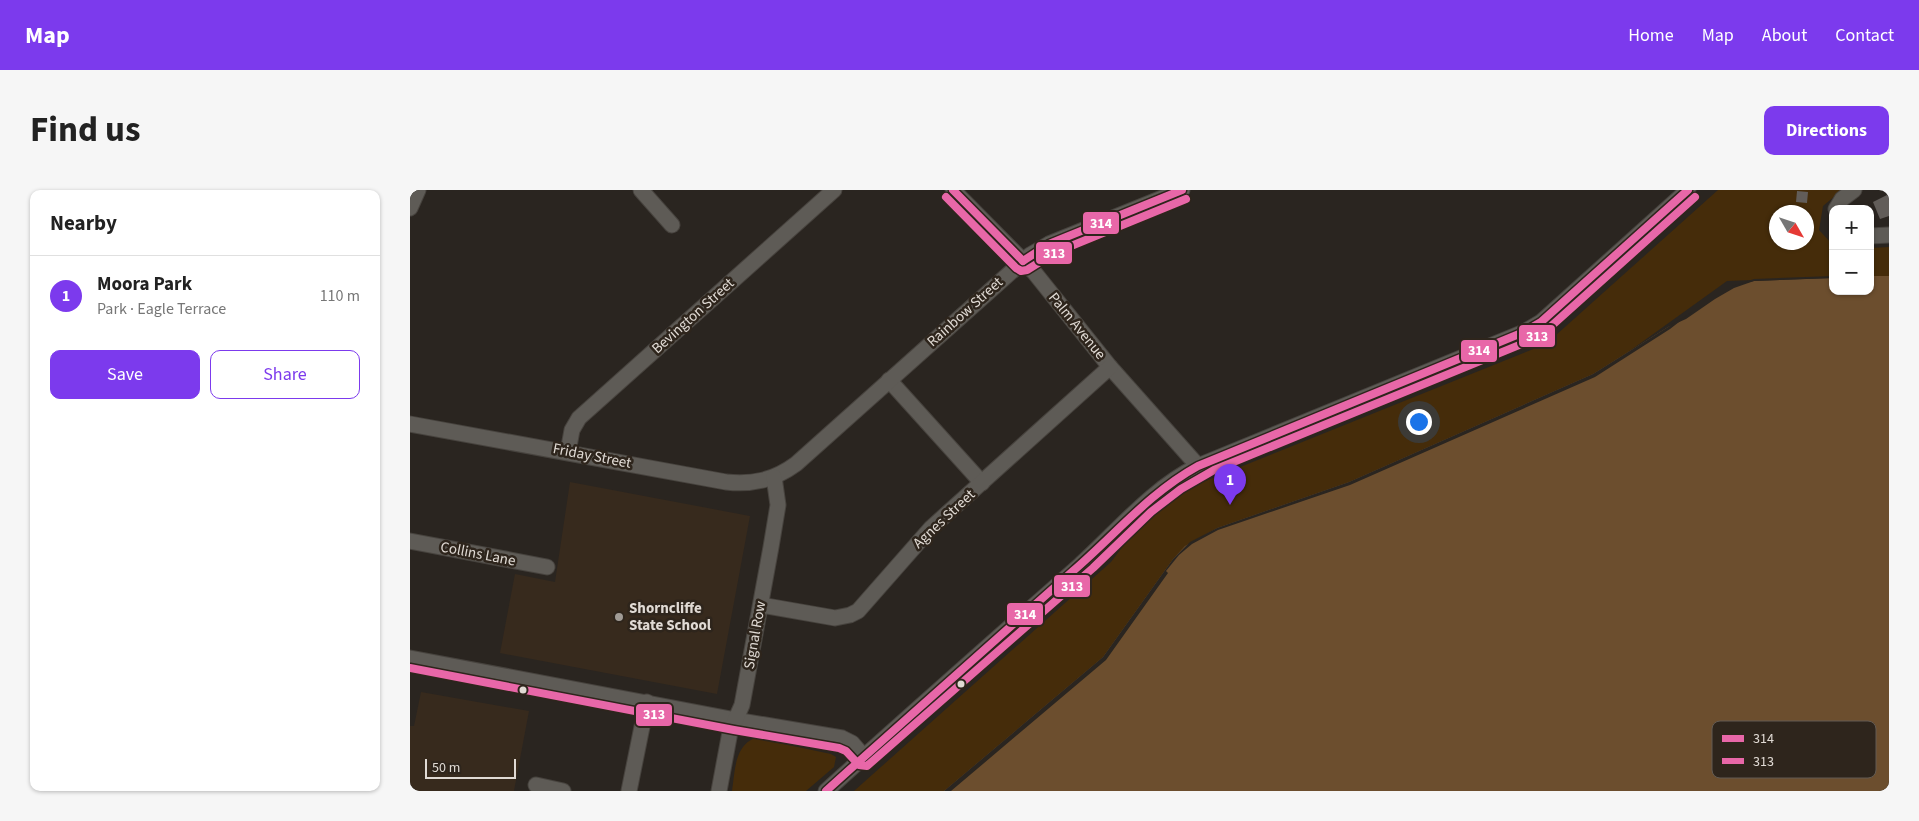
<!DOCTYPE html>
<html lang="en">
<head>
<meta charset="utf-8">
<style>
  :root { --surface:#fff; --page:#f6f6f6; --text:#222; --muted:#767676; --line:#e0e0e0; --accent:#7c3aed }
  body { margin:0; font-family:"Source Sans 3",sans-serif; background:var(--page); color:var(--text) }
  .controls { position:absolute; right:15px; top:15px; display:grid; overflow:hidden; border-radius:10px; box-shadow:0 1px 4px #0004 }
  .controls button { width:45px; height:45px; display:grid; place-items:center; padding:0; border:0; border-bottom:1px solid var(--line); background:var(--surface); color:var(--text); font:25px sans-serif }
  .compass { position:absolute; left:1359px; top:15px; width:45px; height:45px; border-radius:50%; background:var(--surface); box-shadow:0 1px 4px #0004; rotate:129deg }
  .scale { position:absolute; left:15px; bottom:12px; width:91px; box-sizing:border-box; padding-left:5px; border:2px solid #e0dad4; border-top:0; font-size:14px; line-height:18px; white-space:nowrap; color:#e0dad4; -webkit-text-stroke:4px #2e251c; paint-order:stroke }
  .you { position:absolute; left:1008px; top:231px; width:18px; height:18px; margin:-12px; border:4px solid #fff; border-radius:50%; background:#1a73e8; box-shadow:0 0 0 8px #1a73e833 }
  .badge { display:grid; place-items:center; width:32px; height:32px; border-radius:50%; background:var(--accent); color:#fff; font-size:16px; font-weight:700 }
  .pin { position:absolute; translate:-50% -41px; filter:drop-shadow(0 1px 2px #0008) }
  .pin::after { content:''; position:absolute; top:26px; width:18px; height:15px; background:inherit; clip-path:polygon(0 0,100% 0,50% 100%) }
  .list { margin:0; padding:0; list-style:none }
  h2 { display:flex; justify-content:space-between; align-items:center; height:65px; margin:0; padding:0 20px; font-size:21px }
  h2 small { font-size:16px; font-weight:400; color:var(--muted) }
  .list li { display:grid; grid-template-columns:32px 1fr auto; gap:15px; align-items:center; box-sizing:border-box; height:80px; padding:0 20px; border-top:1px solid var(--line) }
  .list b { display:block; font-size:19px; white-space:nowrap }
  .list p { margin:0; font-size:16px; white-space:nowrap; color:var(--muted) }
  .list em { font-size:16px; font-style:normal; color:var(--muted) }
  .actions { display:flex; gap:10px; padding:15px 20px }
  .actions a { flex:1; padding:11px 0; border:1px solid var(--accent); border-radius:10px; text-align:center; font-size:18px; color:var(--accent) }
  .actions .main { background:var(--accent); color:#fff }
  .map { position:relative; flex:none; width:1479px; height:601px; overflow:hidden; border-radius:10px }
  header { display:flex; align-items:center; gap:30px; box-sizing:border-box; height:70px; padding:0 25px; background:var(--accent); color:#fff }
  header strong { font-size:24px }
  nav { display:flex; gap:28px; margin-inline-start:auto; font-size:18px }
  .intro { display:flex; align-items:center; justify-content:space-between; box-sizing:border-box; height:120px; padding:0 30px }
  h1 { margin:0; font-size:35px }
  .button { padding:12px 22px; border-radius:10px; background:var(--accent); color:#fff; font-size:18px; font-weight:700 }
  main { display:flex; gap:30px; padding:0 30px }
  aside { flex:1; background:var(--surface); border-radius:10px; box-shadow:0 1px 4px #0004 }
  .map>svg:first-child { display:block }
</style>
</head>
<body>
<header>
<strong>Map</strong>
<nav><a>Home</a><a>Map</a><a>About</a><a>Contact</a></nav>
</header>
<div class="intro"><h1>Find us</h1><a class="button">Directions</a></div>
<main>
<aside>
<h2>Nearby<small></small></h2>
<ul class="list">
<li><span class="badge">1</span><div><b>Moora Park</b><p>Park · Eagle Terrace</p></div><em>110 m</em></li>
</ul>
<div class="actions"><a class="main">Save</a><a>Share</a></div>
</aside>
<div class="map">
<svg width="1479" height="601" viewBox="0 0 1479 601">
  <rect width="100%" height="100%" fill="#2a2520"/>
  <!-- built -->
  <g fill="#372a1d">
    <path d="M160,292L340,326L307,504L90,463L105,384L145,392Z"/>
    <path d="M11,502L119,521L104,601H0V536H4Z"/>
  </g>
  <!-- green -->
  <g fill="#452c0a" fill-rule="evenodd">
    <path d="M1308,0H1432L1413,16L1409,40L1423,55V87L1317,91L1182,188L692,471L540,601H444L701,372L732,331L773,300L1136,154ZM1366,22H1396V52H1366Z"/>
    <path d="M1479,57V86H1460V58Z"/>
    <path d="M345,548L421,564L426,567L424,577L396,601H322C325,582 324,556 345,548Z"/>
  </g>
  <!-- water -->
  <path fill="#6c4e2e" d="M1460,86H1479V601H534L693,467L763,369L775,356L807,338L939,292L1183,184L1258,137L1276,129L1305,109L1324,98L1344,91L1423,88V101H1460Z"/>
  <!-- pier -->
  <g fill="#2a2520">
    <path d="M1423,86V88L1344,91L1322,96L1344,89Z"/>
    <path d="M1282,122L1260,139L1185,187L940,295L808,340L782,354L769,365L756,381L758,383L696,470L541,601H534L693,467L763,369L780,352L807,338L939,292L1183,184Z"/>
  </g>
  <!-- building -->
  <g fill="#625d59">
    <path d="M1387,1L1398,2L1397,13L1386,12Z"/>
    <path d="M1479,4V26L1470,29L1463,12Z"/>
  </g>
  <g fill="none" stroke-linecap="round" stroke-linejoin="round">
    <defs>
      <g id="minor">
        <path d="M231,0L262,35"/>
        <path d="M543,0L624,82L700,177L788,276"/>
        <path d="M0,18L8,0"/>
        <path d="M1426,19L1432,9L1444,0"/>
        <path d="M1460,46L1479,45"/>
        <path d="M479,190L572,293"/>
        <path d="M0,234L316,292C343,295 364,290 386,274L620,65L639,54L772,0"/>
        <path d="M158,262L162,240L169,228L424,0"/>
        <path d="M0,351L137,377"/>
        <path d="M351,415L425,428L440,425L448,421L521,338L700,177"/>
        <path d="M0,468L326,530L432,548L442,553L454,567"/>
        <path d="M126,595L153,601"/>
        <path d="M219,601L237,512"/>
        <path d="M309,601L320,542L332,515L361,357L368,315L364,287"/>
        <path d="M416,601C500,525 584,451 669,376C707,342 741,299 788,276L1114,142L1131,132L1278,0"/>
      </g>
    </defs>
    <!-- minor casing -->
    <use href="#minor" stroke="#47433e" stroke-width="17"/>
    <!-- minor -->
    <use href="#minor" stroke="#5e5b56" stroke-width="15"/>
    <defs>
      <g id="bus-1">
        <path d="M543,0L613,71"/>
        <path d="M613,71L639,54L772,0"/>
        <path d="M416,601C498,527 581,454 663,381C705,345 739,303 788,276L1114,142L1131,132L1278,0"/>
      </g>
      <g id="bus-2">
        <path d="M536,7L606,78L611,81L617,80L644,63L776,9"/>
        <path d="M0,478L324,540L429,558L436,561L449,575L457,576L683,378L741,322L771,299L804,280L1119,151L1138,139L1285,7"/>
      </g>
    </defs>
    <!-- bus-1 casing -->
    <use href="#bus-1" stroke="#2e251c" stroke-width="11"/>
    <!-- bus-2 casing -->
    <use href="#bus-2" stroke="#2e251c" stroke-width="11"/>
    <!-- bus-1 -->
    <use href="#bus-1" stroke="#e867a8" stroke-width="8"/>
    <!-- bus-2 -->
    <use href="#bus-2" stroke="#e867a8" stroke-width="8"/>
  </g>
  <!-- markers -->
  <circle fill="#a09b95" stroke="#2e251c" stroke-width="2" cx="209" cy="427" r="5"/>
  <g fill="#e0dad4" stroke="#2e251c" stroke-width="2">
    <circle cx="551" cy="494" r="4.5"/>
    <circle cx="113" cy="500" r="4.5"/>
  </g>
  <g text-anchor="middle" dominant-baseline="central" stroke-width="5" stroke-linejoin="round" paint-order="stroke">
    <!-- street labels -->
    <g font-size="15" fill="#e0dad4" stroke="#2e251c">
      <text transform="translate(555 122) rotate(-42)">Rainbow Street</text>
      <text transform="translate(283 126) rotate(-42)">Bevington Street</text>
      <text transform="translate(667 136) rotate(51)">Palm Avenue</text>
      <text transform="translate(182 266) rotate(11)">Friday Street</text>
      <text transform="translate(534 329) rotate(-43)">Agnes Street</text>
      <text transform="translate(68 364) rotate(11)">Collins Lane</text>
      <text transform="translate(345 445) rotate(-80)">Signal Row</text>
    </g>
    <!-- poi labels -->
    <g font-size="15" font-weight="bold" fill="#e0dad4" stroke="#2e251c" text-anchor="start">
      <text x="219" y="418">Shorncliffe<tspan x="219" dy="17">State School</tspan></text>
    </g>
  </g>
  <!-- legend -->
  <rect x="1302" y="531" width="164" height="57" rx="8" fill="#2e251c" stroke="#635b53" stroke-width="1"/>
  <rect x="1312" y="545" width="22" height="7" fill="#e867a8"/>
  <rect x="1312" y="568" width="22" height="6" fill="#e867a8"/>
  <g font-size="14" fill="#e0dad4">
    <text x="1343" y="553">314</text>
    <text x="1343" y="576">313</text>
  </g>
  <g stroke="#2e251c" stroke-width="2">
    <rect x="672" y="21" width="38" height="24" rx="5" fill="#e867a8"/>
    <rect x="625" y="51" width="38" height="24" rx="5" fill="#e867a8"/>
    <rect x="1108" y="134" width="38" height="24" rx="5" fill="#e867a8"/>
    <rect x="1050" y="149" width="38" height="24" rx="5" fill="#e867a8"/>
    <rect x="643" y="384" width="38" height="24" rx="5" fill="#e867a8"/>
    <rect x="596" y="412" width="38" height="24" rx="5" fill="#e867a8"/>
    <rect x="225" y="513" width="38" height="24" rx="5" fill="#e867a8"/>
  </g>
  <g font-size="14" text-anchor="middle" font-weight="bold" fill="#fff">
    <text x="691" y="38">314</text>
    <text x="644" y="68">313</text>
    <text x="1127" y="151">313</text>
    <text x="1069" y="165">314</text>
    <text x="662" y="401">313</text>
    <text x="615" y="429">314</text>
    <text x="244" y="529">313</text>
  </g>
</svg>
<div class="controls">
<button>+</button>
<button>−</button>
</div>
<svg class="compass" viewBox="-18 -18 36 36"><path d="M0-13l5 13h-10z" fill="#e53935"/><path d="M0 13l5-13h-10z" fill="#767676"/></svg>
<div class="scale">50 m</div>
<div class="you"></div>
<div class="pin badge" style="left:820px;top:315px">1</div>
</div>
</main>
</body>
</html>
